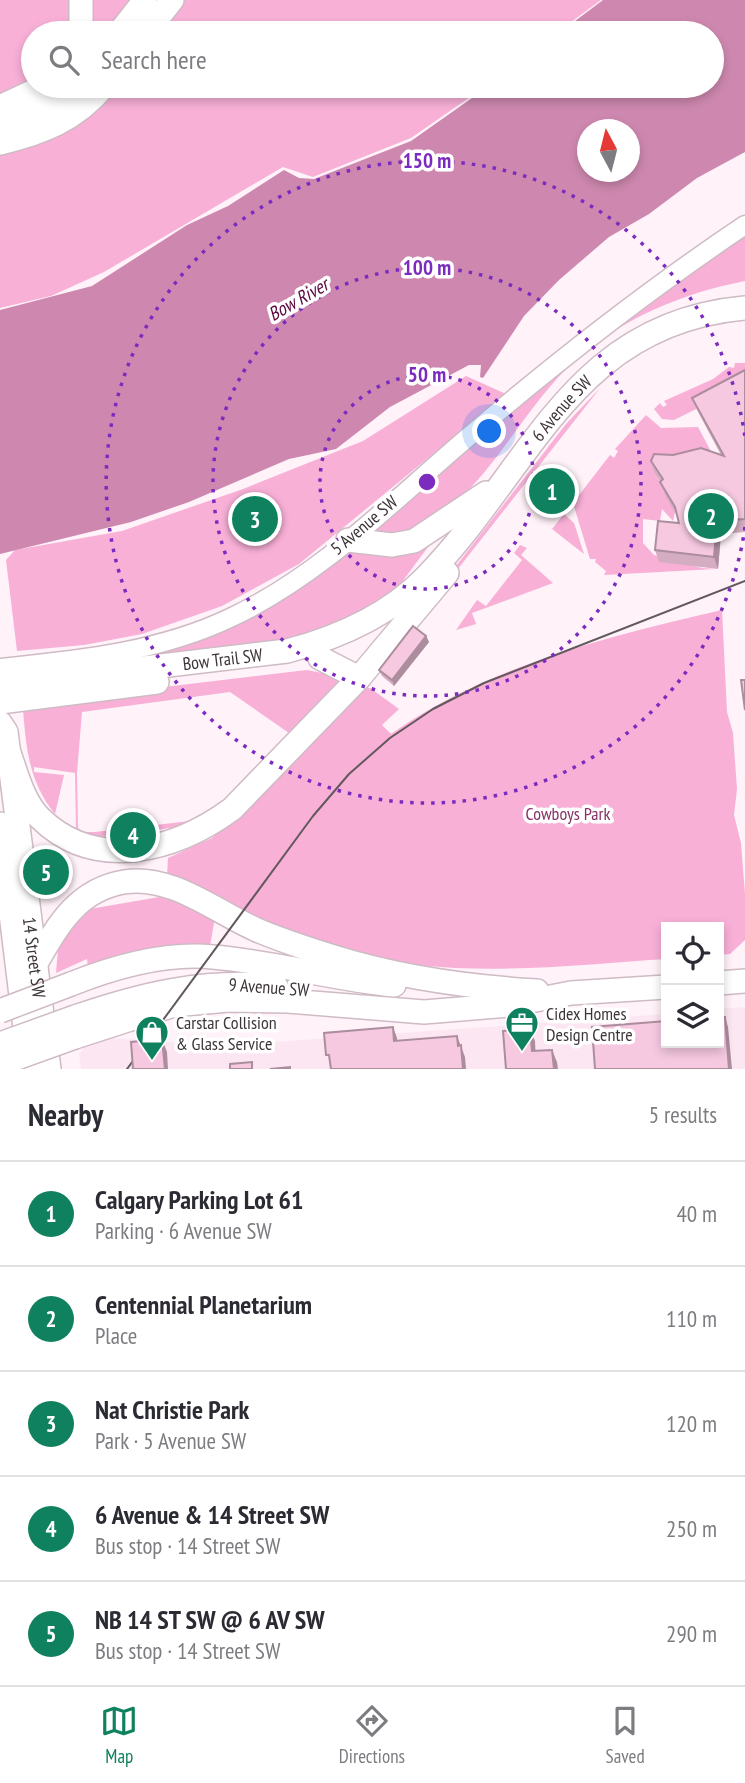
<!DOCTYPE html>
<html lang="en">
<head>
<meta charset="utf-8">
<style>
  :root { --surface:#fff; --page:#f7f7f7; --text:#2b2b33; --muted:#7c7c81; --line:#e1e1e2; --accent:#10815e }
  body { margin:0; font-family:"PT Sans Narrow",sans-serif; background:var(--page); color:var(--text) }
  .controls { position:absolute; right:21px; bottom:21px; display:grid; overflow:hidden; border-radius:0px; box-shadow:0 4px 10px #0003 }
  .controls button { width:63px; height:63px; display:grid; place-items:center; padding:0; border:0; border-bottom:2px solid var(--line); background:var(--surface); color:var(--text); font:35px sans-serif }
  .compass { position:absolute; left:577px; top:119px; width:63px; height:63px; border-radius:50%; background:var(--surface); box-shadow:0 4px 10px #0003; rotate:353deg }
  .you { position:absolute; left:490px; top:432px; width:24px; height:24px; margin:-18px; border:5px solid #fff; border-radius:50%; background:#1a73e8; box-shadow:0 0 0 10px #1a73e833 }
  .badge { display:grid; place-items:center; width:46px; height:46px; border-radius:50%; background:var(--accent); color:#fff; font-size:23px; font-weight:700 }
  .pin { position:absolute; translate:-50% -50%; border:4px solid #fff; box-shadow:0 2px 7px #0006 }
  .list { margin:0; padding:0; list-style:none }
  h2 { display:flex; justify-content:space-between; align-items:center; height:91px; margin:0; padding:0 28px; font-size:30px }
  h2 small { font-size:23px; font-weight:400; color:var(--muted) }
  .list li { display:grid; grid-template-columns:46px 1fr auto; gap:21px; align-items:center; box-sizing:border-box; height:105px; padding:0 28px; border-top:2px solid var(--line) }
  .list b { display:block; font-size:26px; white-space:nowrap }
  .list p { margin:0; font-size:23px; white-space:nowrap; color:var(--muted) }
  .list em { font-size:23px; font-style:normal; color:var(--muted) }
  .icon { flex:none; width:38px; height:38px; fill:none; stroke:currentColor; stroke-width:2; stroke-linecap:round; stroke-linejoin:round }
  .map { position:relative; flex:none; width:745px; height:1069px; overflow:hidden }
  .search { position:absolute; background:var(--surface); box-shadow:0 4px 10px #0003; left:21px; right:21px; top:21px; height:77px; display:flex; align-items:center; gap:18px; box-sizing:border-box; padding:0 24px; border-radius:38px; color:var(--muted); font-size:26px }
  .sheet { height:616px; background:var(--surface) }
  nav { display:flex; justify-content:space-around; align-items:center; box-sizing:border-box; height:98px; border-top:2px solid var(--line); background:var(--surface); font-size:19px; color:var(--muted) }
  nav a { display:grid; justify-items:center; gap:4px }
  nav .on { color:var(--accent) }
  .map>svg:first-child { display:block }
</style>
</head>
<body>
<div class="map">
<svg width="745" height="1069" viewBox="0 0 745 1069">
  <rect width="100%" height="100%" fill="#fff2f9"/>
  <!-- built -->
  <path fill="#fce6f1" d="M745,1007V1069H81L79,1053L83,1051L82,1047L112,1038L218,1046L666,1014V1043H719V1009Z"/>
  <!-- green -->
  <g fill="#f8b0d7">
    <path d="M0,0H71V33H33V83L0,99Z"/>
    <path d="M88,0H133L107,33H89Z"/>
    <path d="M183,0H601L556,33H157Z"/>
    <path d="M117,86H486L411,138L313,177L283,167L104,272L51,296L0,308V154C50,145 84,125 117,86Z"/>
    <path d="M745,232V281C684,293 624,317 577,359C530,400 503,460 456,502C440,515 419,526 402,537L369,532L529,393Z"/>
    <path d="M735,363H745V385L674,420L662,419L654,409L660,403L663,407L667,405L664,401L713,379L729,367L734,368Z"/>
    <path d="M466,376L506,394L299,564L222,606L142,634L84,645L17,651L6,560L15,550L122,531L243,489L363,441Z"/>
    <path d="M601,387L413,626L411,624L566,424Z"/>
    <path d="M646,415L661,428L698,427L714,457L659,467L655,474L665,488H671L665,495L672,499L675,512L673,521L662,509L660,521L643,519V543L654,555L702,568L716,569L604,575L606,571L595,562L596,559H590L573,503L610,455L614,458L618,451L615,449Z"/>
    <path d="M564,514L574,523L584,554L552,529Z"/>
    <path d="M431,543L402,582L373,607L303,639L136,658L344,551Z"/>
    <path d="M520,545L527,548L521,555L553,583L472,613L476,624L456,630L477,600L486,606L522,560L514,553Z"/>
    <path d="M722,610L727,712L733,733L737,789L734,815L741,843L745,894V940L730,954L719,955V927H666V959C562,966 451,980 349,952C285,934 228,900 167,877L168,858L212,838L228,825L364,688H370L399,709L382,725L391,734C488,666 608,636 722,610Z"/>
    <path d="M307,670L342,677L289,733L230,692L82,712L77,773L78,828L83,832H95L190,821L178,827L140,832L139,829L132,830V833L93,837L76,831L75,773L34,767V772L64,775L55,814C29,782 26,748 23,709L39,702Z"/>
    <path d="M165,896L215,917L210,946L88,968L87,959L56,973L58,949L65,932L84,910Z"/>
  </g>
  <!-- water -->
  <path fill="#ce88af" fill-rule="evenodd" d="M603,0H745V152L697,178L649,214L609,237L559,280L524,316L483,378L480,377L481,365H469L390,407L336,449L289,459L189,502L131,522L0,554V310L92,286L187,225L228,206L284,170L299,178L314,179L411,141L489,86H712V33H559ZM588,130H630V172H588Z"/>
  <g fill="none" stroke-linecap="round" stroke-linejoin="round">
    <defs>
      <path id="minor" d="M0,668C78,660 160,652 232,617C321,575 393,501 467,438C556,362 648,290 745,225"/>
      <g id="major">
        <path d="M81,33V0"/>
        <path d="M119,33L145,0"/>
        <path d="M146,33L172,0"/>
        <path d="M0,107L45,86"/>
        <path d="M0,125L44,110L76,86"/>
        <path d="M0,143C42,133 76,120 104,86"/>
        <path d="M348,540L392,545L414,541L486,493"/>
        <path d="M320,658L359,678"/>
        <path id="s1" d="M0,685L287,651C337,638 389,615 426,577C532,468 572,323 745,308"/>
        <path d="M0,702L157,682"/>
        <path id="s2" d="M0,723L6,732L49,1069"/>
        <path d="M8,750C16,772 23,802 40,818C96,873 176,850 232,809L359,678L447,573"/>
        <path d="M0,824L30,1069"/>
        <path d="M35,965C57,927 76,890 124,882C171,874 216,912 257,930C283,941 311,950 337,958C402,978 469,987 537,991"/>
        <path d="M719,983L745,981"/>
        <path d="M71,984C114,967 165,952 213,957C274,962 333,979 394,985"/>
        <path d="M75,1017C142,994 204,979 276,986"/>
        <path d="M75,1037L174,1005L228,1000L288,1001L424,1012L510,1005L571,993L666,987"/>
      </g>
    </defs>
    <!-- minor casing -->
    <use href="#minor" stroke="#cfbbc5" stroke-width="21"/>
    <!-- major casing -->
    <use href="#major" stroke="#cfbbc5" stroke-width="26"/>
    <!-- minor -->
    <use href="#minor" stroke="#fff" stroke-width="18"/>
    <!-- major -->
    <use href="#major" stroke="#fff" stroke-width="23"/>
    <!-- tram -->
    <path stroke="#62595e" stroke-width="2" d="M127,1069L313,816L349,774L390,738L433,709L484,683L745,581"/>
    <defs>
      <g id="major-bridge">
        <path d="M0,1011L71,984"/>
        <path d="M0,1044L75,1017"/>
        <path d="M0,1064L75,1037"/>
      </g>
    </defs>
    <!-- major-bridge casing -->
    <use href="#major-bridge" stroke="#cfbbc5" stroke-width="26" stroke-linecap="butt"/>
    <!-- major-bridge -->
    <use href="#major-bridge" stroke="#fff" stroke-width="23"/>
  </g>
  <!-- wall -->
  <g fill="#d4adc2">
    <path d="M745,370V532L721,534L718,569L659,562L655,550L679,523L677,516L665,495L661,482L655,474L651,461L673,455H721L697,410L692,398Z"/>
    <path d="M426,636L429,642L394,686L382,676L379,670Z"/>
  </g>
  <!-- shaded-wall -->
  <g fill="#ac8d9e">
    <path d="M717,521L721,534L718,569L714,557Z"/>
    <path d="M426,636L429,642L394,686L392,680Z"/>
    <path d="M725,1017L728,1027L732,1069H729Z"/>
    <path d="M393,1027L397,1038L398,1052L394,1041Z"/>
    <path d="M530,1029L535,1041L536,1064L532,1051Z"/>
    <path d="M457,1036L465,1057L466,1069H463L458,1046Z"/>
    <path d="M162,1039L167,1052L168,1069H165Z"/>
    <path d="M552,1050L557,1062L558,1069H554Z"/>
  </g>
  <!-- building -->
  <g fill="#f6c9e1" stroke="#ac8d9e" stroke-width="2">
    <path d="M745,370V519L717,521L714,557L655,550L658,521L679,523L675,507L660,482L663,479L651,461L654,454L673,455L701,448L724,456L692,398Z"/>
    <path d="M413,626L426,636L392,680L379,670Z"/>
    <path d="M741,680H745V710Z"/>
    <path d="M719,1017H725L729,1069H595L592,1027L666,1021V1043H719Z"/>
    <path d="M393,1027L394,1041L457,1036L458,1046L461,1045L463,1069H331L329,1055H326L324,1033Z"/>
    <path d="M530,1029L532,1051L552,1050L554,1069H506L503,1031Z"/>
    <path d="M162,1039L165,1069H133L131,1042Z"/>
    <path d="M252,1062V1069H230V1064Z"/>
    <path d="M290,1067V1069H270Z"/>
  </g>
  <!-- distance rings -->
  <g fill="none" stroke="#7b2cbf" stroke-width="3.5" stroke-dasharray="3.5 7">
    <circle cx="427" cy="482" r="107"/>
    <circle cx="427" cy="482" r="214"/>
    <path d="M745 527A321 321 0 1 1 745 437"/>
  </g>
  <!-- icons -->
  <defs>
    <symbol id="office-pin" viewBox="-11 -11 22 30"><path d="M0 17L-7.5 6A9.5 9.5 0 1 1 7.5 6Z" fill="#10815e" stroke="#fff"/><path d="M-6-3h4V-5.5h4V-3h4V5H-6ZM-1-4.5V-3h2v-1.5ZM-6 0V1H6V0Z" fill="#fff"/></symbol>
    <symbol id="shop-pin" viewBox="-11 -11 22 30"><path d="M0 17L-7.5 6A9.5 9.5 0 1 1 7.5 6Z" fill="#10815e" stroke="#fff"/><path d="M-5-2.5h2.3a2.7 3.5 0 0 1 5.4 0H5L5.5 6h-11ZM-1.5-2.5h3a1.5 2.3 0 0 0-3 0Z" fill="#fff"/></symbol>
  </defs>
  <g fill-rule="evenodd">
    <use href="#office-pin" x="503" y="1004" width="38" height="52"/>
    <use href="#shop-pin" x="133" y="1013" width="38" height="52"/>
  </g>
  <g text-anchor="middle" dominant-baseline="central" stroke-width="7" stroke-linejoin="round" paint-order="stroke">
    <!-- street labels -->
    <g font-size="18" fill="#3d3539" stroke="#fff">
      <text stroke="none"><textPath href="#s1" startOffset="665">6 Avenue SW</textPath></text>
      <text transform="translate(364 525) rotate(-40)">5 Avenue SW</text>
      <text stroke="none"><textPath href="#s1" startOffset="224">Bow Trail SW</textPath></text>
      <text stroke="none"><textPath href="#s2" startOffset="238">14 Street SW</textPath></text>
      <text transform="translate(269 987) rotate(4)">9 Avenue SW</text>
    </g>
    <!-- park labels -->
    <g font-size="18" fill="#863266" stroke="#fff">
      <text x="568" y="813">Cowboys Park</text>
    </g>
    <!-- poi labels -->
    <g font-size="18" fill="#3d3539" stroke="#fff" text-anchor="start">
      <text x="546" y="1013">Cidex Homes<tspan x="546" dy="21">Design Centre</tspan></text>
      <text x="176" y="1022">Carstar Collision<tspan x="176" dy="21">&amp; Glass Service</tspan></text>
    </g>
    <!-- water labels -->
    <g font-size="19" font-style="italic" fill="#5c0541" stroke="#fff">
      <text transform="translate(298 299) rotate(-30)">Bow River</text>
    </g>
  </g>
  <circle cx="427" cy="482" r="10" fill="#7b2cbf" stroke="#fff" stroke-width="3.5"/>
  <g font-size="21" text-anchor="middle" font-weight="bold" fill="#7b2cbf" stroke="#fff" stroke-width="7" stroke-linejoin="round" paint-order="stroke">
    <text x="427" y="168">150 m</text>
    <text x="427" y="275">100 m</text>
    <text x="427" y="382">50 m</text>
  </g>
</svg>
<div class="controls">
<button><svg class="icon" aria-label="locate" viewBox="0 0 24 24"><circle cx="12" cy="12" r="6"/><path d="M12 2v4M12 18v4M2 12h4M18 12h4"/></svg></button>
<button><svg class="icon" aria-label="layers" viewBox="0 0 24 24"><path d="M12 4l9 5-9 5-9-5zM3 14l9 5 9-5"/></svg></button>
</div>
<svg class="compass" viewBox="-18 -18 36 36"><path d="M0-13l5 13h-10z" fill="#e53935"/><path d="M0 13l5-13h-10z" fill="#7c7c81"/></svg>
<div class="you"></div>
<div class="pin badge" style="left:552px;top:491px">1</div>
<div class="pin badge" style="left:711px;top:516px">2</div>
<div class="pin badge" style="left:255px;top:519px">3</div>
<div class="pin badge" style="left:133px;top:835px">4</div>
<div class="pin badge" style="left:46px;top:872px">5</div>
<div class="search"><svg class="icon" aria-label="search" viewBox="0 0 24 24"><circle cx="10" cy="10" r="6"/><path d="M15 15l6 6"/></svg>Search here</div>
</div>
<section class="sheet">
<h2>Nearby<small>5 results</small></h2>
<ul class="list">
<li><span class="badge">1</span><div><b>Calgary Parking Lot 61</b><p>Parking · 6 Avenue SW</p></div><em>40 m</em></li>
<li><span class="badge">2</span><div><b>Centennial Planetarium</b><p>Place</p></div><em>110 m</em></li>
<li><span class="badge">3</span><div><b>Nat Christie Park</b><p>Park · 5 Avenue SW</p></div><em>120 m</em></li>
<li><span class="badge">4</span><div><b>6 Avenue &amp; 14 Street SW</b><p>Bus stop · 14 Street SW</p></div><em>250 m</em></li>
<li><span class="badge">5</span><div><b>NB 14 ST SW @ 6 AV SW</b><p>Bus stop · 14 Street SW</p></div><em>290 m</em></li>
</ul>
</section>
<nav>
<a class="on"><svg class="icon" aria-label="map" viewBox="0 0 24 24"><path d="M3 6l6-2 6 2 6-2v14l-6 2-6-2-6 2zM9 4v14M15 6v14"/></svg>Map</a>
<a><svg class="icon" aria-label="directions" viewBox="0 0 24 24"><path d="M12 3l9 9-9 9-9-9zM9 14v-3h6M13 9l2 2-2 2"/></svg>Directions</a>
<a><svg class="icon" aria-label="saved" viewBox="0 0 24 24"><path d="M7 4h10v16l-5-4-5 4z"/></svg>Saved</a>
</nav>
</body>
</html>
